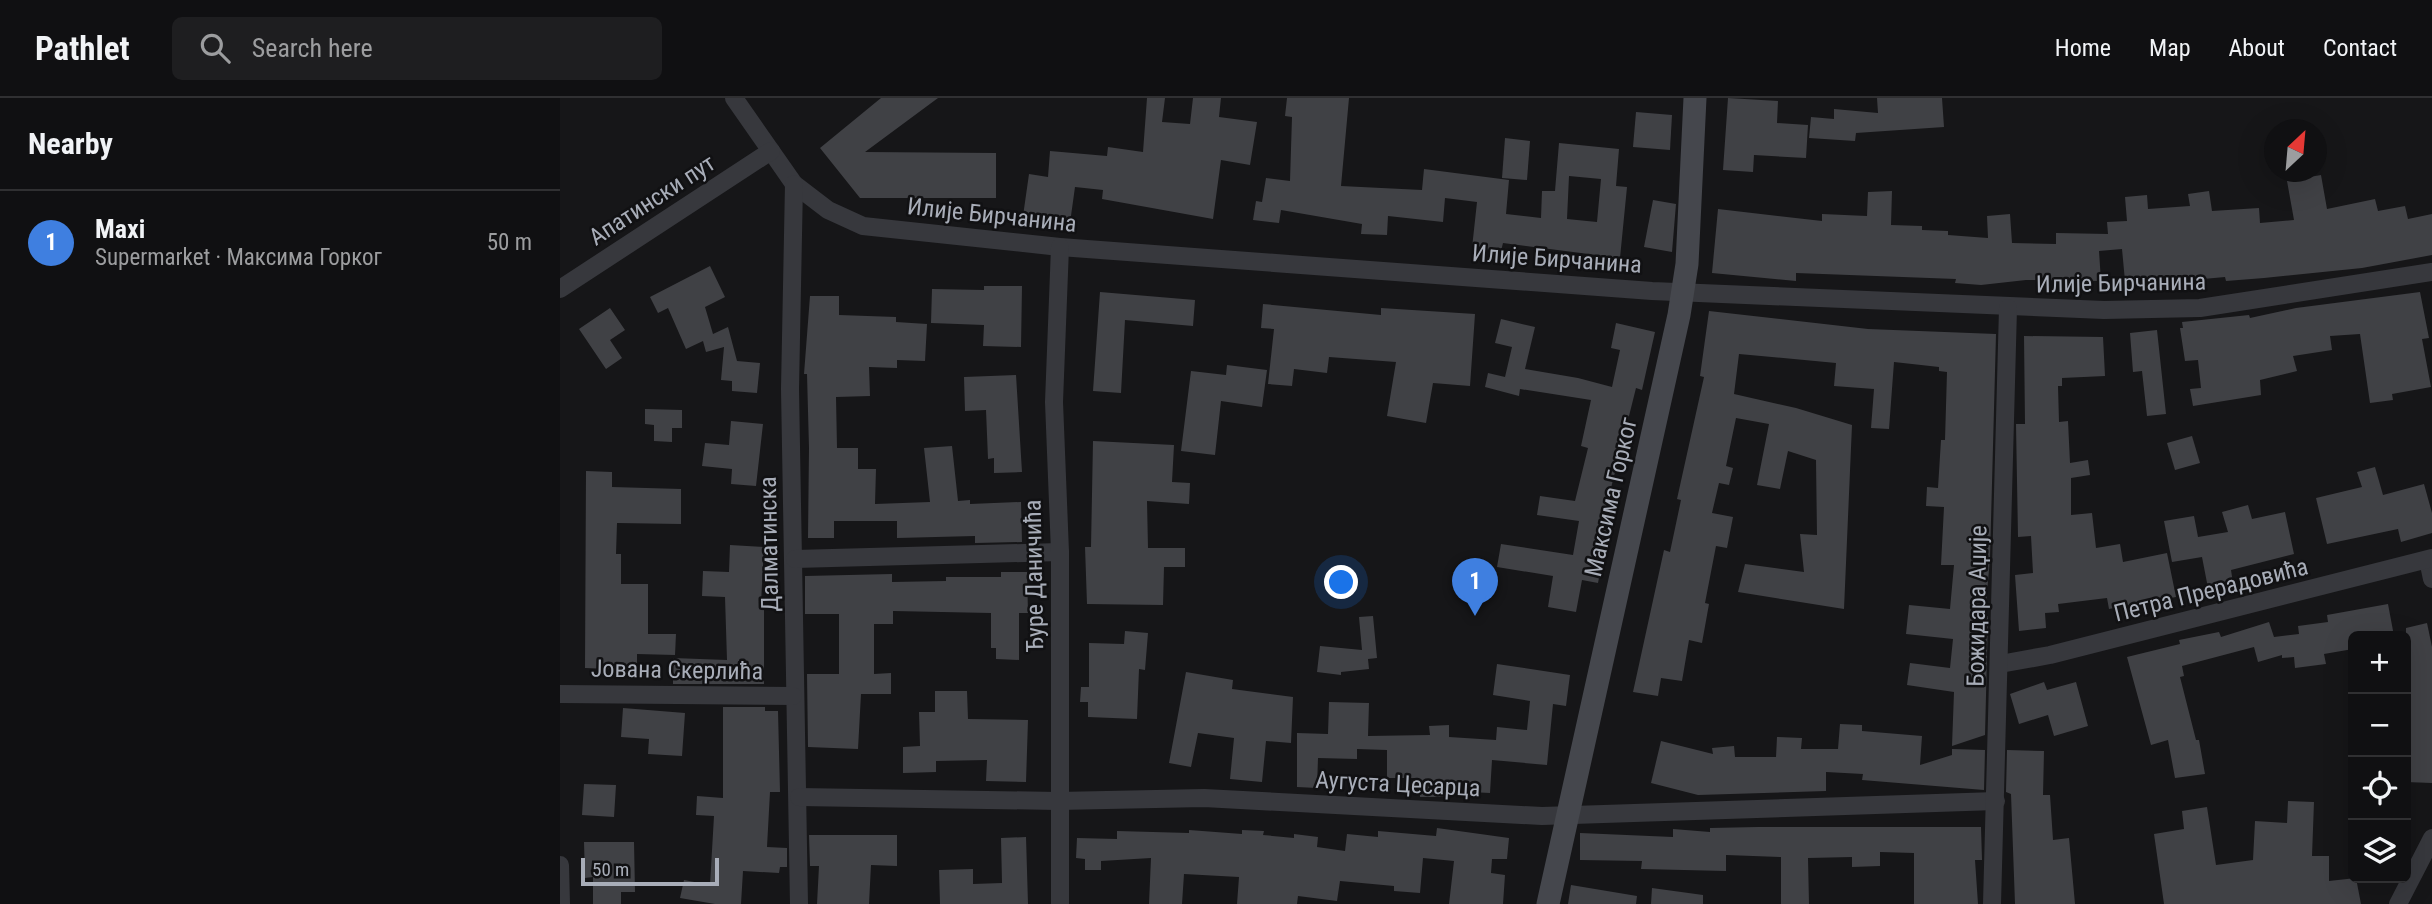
<!DOCTYPE html>
<html lang="en">
<head>
<meta charset="utf-8">
<style>
  :root { --surface:#101012; --page:#1e1e20; --text:#f1f3f6; --muted:#9c9d9f; --line:#303032; --accent:#f2b134 }
  body { margin:0; font-family:"Roboto Condensed",sans-serif; background:var(--page); color:var(--text) }
  .controls { position:absolute; right:21px; bottom:21px; display:grid; overflow:hidden; border-radius:10px; box-shadow:0 7px 28px #0002 }
  .controls button { width:63px; height:63px; display:grid; place-items:center; padding:0; border:0; border-bottom:2px solid var(--line); background:var(--surface); color:var(--text); font:35px sans-serif }
  .compass { position:absolute; left:1704px; top:21px; width:63px; height:63px; border-radius:50%; background:var(--surface); box-shadow:0 7px 28px #0002; rotate:26deg }
  .scale { position:absolute; left:21px; bottom:18px; width:138px; box-sizing:border-box; padding-left:7px; border:4px solid #a8adb8; border-top:0; font-size:19px; line-height:24px; white-space:nowrap; color:#a8adb8; -webkit-text-stroke:5px #111113; paint-order:stroke }
  .you { position:absolute; left:782px; top:485px; width:24px; height:24px; margin:-18px; border:5px solid #fff; border-radius:50%; background:#1a73e8; box-shadow:0 0 0 10px #1a73e833 }
  .badge { display:grid; place-items:center; width:46px; height:46px; border-radius:50%; background:var(--accent); color:#fff; font-size:23px; font-weight:700 }
  .pin { position:absolute; translate:-50% -58px; filter:drop-shadow(0 2px 4px #0008) }
  .pin::after { content:''; position:absolute; top:37px; width:24px; height:21px; background:inherit; clip-path:polygon(0 0,100% 0,50% 100%) }
  .list { margin:0; padding:0; list-style:none }
  h2 { display:flex; justify-content:space-between; align-items:center; height:91px; margin:0; padding:0 28px; font-size:30px }
  h2 small { font-size:23px; font-weight:400; color:var(--muted) }
  .list li { display:grid; grid-template-columns:46px 1fr auto; gap:21px; align-items:center; box-sizing:border-box; height:105px; padding:0 28px; border-top:2px solid var(--line) }
  .list b { display:block; font-size:26px; white-space:nowrap }
  .list p { margin:0; font-size:23px; white-space:nowrap; color:var(--muted) }
  .list em { font-size:23px; font-style:normal; color:var(--muted) }
  .icon { flex:none; width:38px; height:38px; fill:none; stroke:currentColor; stroke-width:2; stroke-linecap:round; stroke-linejoin:round }
  .map { position:relative; flex:none; width:1872px; height:806px; overflow:hidden }
  header { display:flex; align-items:center; gap:42px; box-sizing:border-box; height:98px; padding:0 35px; background:var(--surface); border-bottom:2px solid var(--line) }
  header strong { font-size:33px }
  nav { display:flex; gap:38px; margin-inline-start:auto; font-size:24px }
  .search { width:490px; height:63px; background:var(--page); display:flex; align-items:center; gap:18px; box-sizing:border-box; padding:0 24px; border-radius:10px; color:var(--muted); font-size:26px }
  main { display:flex }
  aside { flex:1; background:var(--surface) }
  .map>svg:first-child { display:block }
</style>
</head>
<body>
<header>
<strong>Pathlet</strong>
<div class="search"><svg class="icon" aria-label="search" viewBox="0 0 24 24"><circle cx="10" cy="10" r="6"/><path d="M15 15l6 6"/></svg>Search here</div>
<nav><a>Home</a><a>Map</a><a>About</a><a>Contact</a></nav>
</header>
<main>
<aside>
<h2>Nearby<small></small></h2>
<ul class="list">
<li><span class="badge" style="background:#3f7fe0">1</span><div><b>Maxi</b><p>Supermarket · Максима Горког</p></div><em>50 m</em></li>
</ul>
</aside>
<div class="map">
<svg width="1872" height="806" viewBox="0 0 1872 806">
  <rect width="100%" height="100%" fill="#161618"/>
  <!-- building -->
  <g fill="#404145" fill-rule="evenodd">
    <path d="M321,0H378L305,54L436,55V100H300L260,50Z"/>
    <path d="M587,0H605L602,24L630,26L633,0H661L659,19L697,24L690,67L661,62L653,121L542,101L543,92L515,89L510,125L463,118L469,76L488,79L490,53L547,58L548,49L583,54Z"/>
    <path d="M727,0H789L781,88L862,92L864,71L949,82L946,116L981,120L982,93H995L999,45L1059,51L1056,88L1067,89L1060,160L943,145L941,153L912,150L917,104L885,100L883,124L828,118L827,137L801,136L802,126L721,112L719,125L693,122L696,103L702,104L706,80L730,83L732,19L725,18ZM1009,78L1041,81L1037,124L1007,121Z"/>
    <path d="M1168,0L1218,3L1217,25L1248,27L1246,60L1194,57L1193,74L1163,72Z"/>
    <path d="M1317,0H1382L1384,29L1296,35L1295,43L1249,40L1251,19L1274,21V11L1318,15Z"/>
    <path d="M1076,14L1112,17L1110,52L1073,49Z"/>
    <path d="M945,40L970,43L967,82L942,80Z"/>
    <path d="M1761,77L1767,111L1815,101L1818,113L1845,108L1848,121L1872,116V157L1802,170L1704,180L1666,183L1665,179L1589,186L1588,181L1565,183L1562,151L1539,153L1541,183L1466,182L1421,187L1395,185L1396,181L1236,175V183L1152,175L1158,111L1262,123V116L1307,118L1308,94L1332,93L1331,127L1362,128V132L1388,133V137L1428,140L1427,118L1450,116L1452,145L1496,146V135L1548,136L1547,124L1567,123L1565,99L1587,97L1588,111L1630,108L1628,96L1649,93L1652,113L1699,110L1700,125L1734,122L1727,83Z"/>
    <path d="M1093,102L1116,106L1112,154L1084,149Z"/>
    <path d="M150,168L165,199L145,209L153,236L168,229L177,263L200,265L197,295L172,293V283L161,282L164,249L146,254L143,243L126,251L108,210L98,215L90,199Z"/>
    <path d="M424,188H462L461,249L423,248L424,227L371,225L372,191L424,192Z"/>
    <path d="M540,194L635,202L633,228L565,222L561,295L533,293Z"/>
    <path d="M1860,194L1869,240L1862,241L1871,289L1832,296L1833,302L1810,305L1800,236L1770,238L1772,252L1733,258L1737,273L1700,282L1701,297L1633,308L1630,291L1641,290L1638,262L1625,263L1620,230H1623L1622,224L1689,217L1690,220L1736,210Z"/>
    <path d="M250,198H279V217L336,219V224L367,226L365,263L337,262V270L309,269L310,298L276,299L277,350H298V371H316L315,406L370,404L364,350L392,348L398,403L410,402V406L461,404L462,444L415,445V438L337,440V423H274V440H248L249,350L247,276H244Z"/>
    <path d="M703,206L821,217V210L915,216L910,288L873,285L866,325L827,318L836,264L769,259L767,275L734,271L732,288L708,286L714,231L701,230Z"/>
    <path d="M50,210L65,232L50,242L62,260L46,271L19,231Z"/>
    <path d="M1149,213L1308,231L1436,236L1430,460L1425,518H1428L1425,637L1392,648L1394,594L1347,587L1350,565L1390,570L1393,541L1346,536L1349,507L1390,511L1394,467H1381L1384,409L1366,408L1367,389L1378,390L1381,342H1385L1387,274L1379,273V269L1334,264L1329,331L1311,330L1314,291L1274,288L1276,265L1179,256L1174,296L1236,310L1292,327L1284,511L1178,494L1185,466L1244,474L1240,436L1257,437L1256,362L1228,353L1220,391L1197,387L1209,326L1176,320L1166,368L1173,370L1169,387L1159,385L1152,415L1173,419L1167,450L1156,448L1145,505L1149,506L1142,545L1129,542L1122,583L1101,580L1098,598L1073,594L1104,452L1110,454L1121,402L1117,401L1144,279L1140,278Z"/>
    <path d="M941,221L975,229L965,271L1018,280L1052,289L1060,252L1051,250L1056,225L1095,234L1082,292L1076,290L1048,402L1054,403L1038,485L1022,482L1016,514L988,509L993,478L937,469L941,446L1013,457L1019,423L977,417L980,398L1015,403L1028,350L1021,348L1031,302L960,291L959,298L925,289L928,275L945,279L952,249L935,245Z"/>
    <path d="M1597,232L1606,316L1587,318L1582,273L1573,274L1570,235Z"/>
    <path d="M1464,238L1543,239L1545,278L1502,280V288H1498L1499,324L1508,323L1510,365L1528,362L1530,377L1511,380V417L1532,415L1536,450L1560,446L1563,464L1607,455L1616,499L1549,511L1547,500L1498,506L1499,514L1485,515L1486,530L1459,533L1455,477L1473,475L1471,438L1458,439L1456,326H1465Z"/>
    <path d="M667,267L707,272L702,309L661,303L655,357L621,353L631,273L666,277Z"/>
    <path d="M456,277L462,374L434,375V360L428,361L426,312L405,313L404,279Z"/>
    <path d="M85,311L122,312V330H112V344L94,343V327L85,326Z"/>
    <path d="M171,323L203,326L196,388L171,386L172,371L142,368L145,345L169,347Z"/>
    <path d="M1632,338L1640,365L1615,372L1607,345Z"/>
    <path d="M533,343L614,347L612,384L630,385L629,406L587,403L588,450H625V469H604L603,507L527,506L525,449H531Z"/>
    <path d="M1815,369L1823,397L1864,386L1872,415V435L1841,444L1838,431L1767,446L1756,400L1802,389L1797,374Z"/>
    <path d="M26,373L52,374V389L121,391V426L57,425L56,456H61V486H88V536H116L115,557L77,556V572L25,570Z"/>
    <path d="M1688,407L1692,421L1725,414L1734,456L1671,472L1673,485L1648,490L1642,459L1612,464L1604,423L1634,418L1638,439L1668,434L1662,414Z"/>
    <path d="M170,447L204,449L201,505H204V586H113V560L167,562L165,499L142,498L143,473L169,474Z"/>
    <path d="M441,474H467L468,515H459V562L436,561V550H431V515L333,513V526H314V576L331,575V596H301L298,651L248,649L247,576H279V516H245V478L332,476V484L386,483V479H441Z"/>
    <path d="M1828,506L1834,538H1793V551L1764,556L1766,566L1735,570L1734,559L1722,560V557L1698,564L1694,549L1622,568L1624,578L1620,579L1636,642H1639L1645,676L1615,680L1608,642L1591,647L1567,559L1620,546L1619,542L1659,534L1661,539L1709,524L1714,539L1739,536L1738,528L1768,524L1767,517Z"/>
    <path d="M813,518L817,560L808,561L809,571L781,574V577L757,574L760,548L802,552L799,519Z"/>
    <path d="M1867,525L1872,549V685L1846,684V530Z"/>
    <path d="M565,533L588,535L585,572L579,571L577,621L528,619V604H520L521,589H529V545L564,546Z"/>
    <path d="M937,566L1010,577L1006,608L993,606L987,667L932,662L930,695L891,693V699H860L859,680H827V652L797,651V661L758,660L757,690L737,689V635L768,636L769,604L809,605L808,638L870,637L869,628L889,627V639L936,642L937,629L967,632L970,603L933,597Z"/>
    <path d="M626,574L673,582L672,591L733,599L731,645L706,643L702,684L670,681L674,640L638,635L631,669L609,665Z"/>
    <path d="M1484,584L1487,592L1516,584L1528,628L1494,638L1488,617L1459,626L1450,596Z"/>
    <path d="M375,593H407L408,621L468,622L466,684L426,683L427,662L376,663V674L343,675V649L360,648L359,614H375Z"/>
    <path d="M163,609H205V613H218L220,694H210L207,749L227,750V769H220L219,775L183,773L181,806H155L120,800L124,782L150,787L154,718L136,717L137,698L163,700Z"/>
    <path d="M63,610L125,615L122,658L88,656L89,641L61,639Z"/>
    <path d="M1280,626L1302,627V633L1362,638L1360,667L1392,657V651L1425,652L1424,692L1302,682L1303,676L1266,674V693L1138,697L1091,685L1101,643L1153,656L1152,650L1174,648L1175,659H1216L1217,639L1242,640L1241,651H1278Z"/>
    <path d="M1447,652L1484,653L1483,697H1490L1493,742L1509,740L1515,806H1455L1451,696L1446,694Z"/>
    <path d="M24,686L56,687L54,719L22,717Z"/>
    <path d="M1728,703L1754,704L1752,758H1769V783L1796,780L1801,806H1604L1594,736L1624,731L1622,713L1647,709L1656,767L1693,762L1695,723L1727,725Z"/>
    <path d="M1198,729H1421L1422,762H1415L1418,806H1354V755L1320,754V768L1292,769V759L1248,760L1249,806H1221V759L1166,757V773L1081,771L1082,763L1020,762V735L1113,739V731L1150,734V730Z"/>
    <path d="M877,730L949,740L947,761H932L931,775L945,777L943,806H889L894,763L863,760L860,795L834,793V788L780,783L777,803L738,798L737,806H677L679,779L624,776L622,806H589L591,760L541,763V772H525V761L516,760L517,740L557,741V733L629,735V732L682,736V732L704,733L703,737L734,740V736L758,739L757,749L785,753L787,736L818,739V733L876,738Z"/>
    <path d="M249,737H337V768L311,767L309,806H257L259,768H250Z"/>
    <path d="M466,739L468,806H380L379,772L413,771V786L442,785L441,740Z"/>
    <path d="M24,744H74L75,794H61V806H33V779L25,780Z"/>
    <path d="M1011,787L1077,798L1076,806H1008Z"/>
    <path d="M1092,790L1143,797V806H1091Z"/>
  </g>
  <g fill="none" stroke-linecap="round" stroke-linejoin="round">
    <!-- street -->
    <g stroke="#37383d" stroke-width="18">
      <path d="M174,0L234,86L268,112L303,128L500,149L1092,193L1544,212L1640,210L1872,174"/>
      <path d="M234,86L230,291L239,806"/>
      <path d="M0,191L211,53"/>
      <path d="M235,461L500,454"/>
      <path d="M1868,462L1872,481"/>
      <path d="M1440,566L1490,557L1872,460"/>
      <path d="M0,596L233,598"/>
      <path d="M239,699L498,703L644,700L982,718L1436,703"/>
      <path d="M0,767L1,806"/>
      <path d="M500,806V454L494,304L500,149"/>
      <path d="M1432,806L1448,210"/>
      <path d="M1838,806L1872,740"/>
    </g>
    <!-- secondary -->
    <path stroke="#45474d" stroke-width="23" d="M988,806L1119,217L1127,166L1135,0"/>
  </g>
  <g text-anchor="middle" dominant-baseline="central" stroke-width="5" stroke-linejoin="round" paint-order="stroke">
    <!-- street labels -->
    <g font-size="24" fill="#a8adb8" stroke="#111113">
      <text transform="translate(92 102) rotate(-33)">Апатински пут</text>
      <text transform="translate(432 117) rotate(6)">Илије Бирчанина</text>
      <text transform="translate(997 161) rotate(4)">Илије Бирчанина</text>
      <text transform="translate(1561 185) rotate(-1)">Илије Бирчанина</text>
      <text transform="translate(1051 399) rotate(-77)">Максима Горког</text>
      <text transform="translate(209 446) rotate(-91)">Далматинска</text>
      <text transform="translate(474 478) rotate(-91)">Ђуре Даничића</text>
      <text transform="translate(1651 492) rotate(-14)">Петра Прерадовића</text>
      <text transform="translate(1417 508) rotate(-89)">Божидара Аџије</text>
      <text transform="translate(117 572) rotate(1)">Јована Скерлића</text>
      <text transform="translate(838 686) rotate(3)">Аугуста Цесарца</text>
    </g>
  </g>
</svg>
<div class="controls">
<button>+</button>
<button>−</button>
<button><svg class="icon" aria-label="locate" viewBox="0 0 24 24"><circle cx="12" cy="12" r="6"/><path d="M12 2v4M12 18v4M2 12h4M18 12h4"/></svg></button>
<button><svg class="icon" aria-label="layers" viewBox="0 0 24 24"><path d="M12 4l9 5-9 5-9-5zM3 14l9 5 9-5"/></svg></button>
</div>
<svg class="compass" viewBox="-18 -18 36 36"><path d="M0-13l5 13h-10z" fill="#e53935"/><path d="M0 13l5-13h-10z" fill="#9c9d9f"/></svg>
<div class="scale">50 m</div>
<div class="you"></div>
<div class="pin badge" style="left:915px;top:518px;background:#3f7fe0">1</div>
</div>
</main>
</body>
</html>
